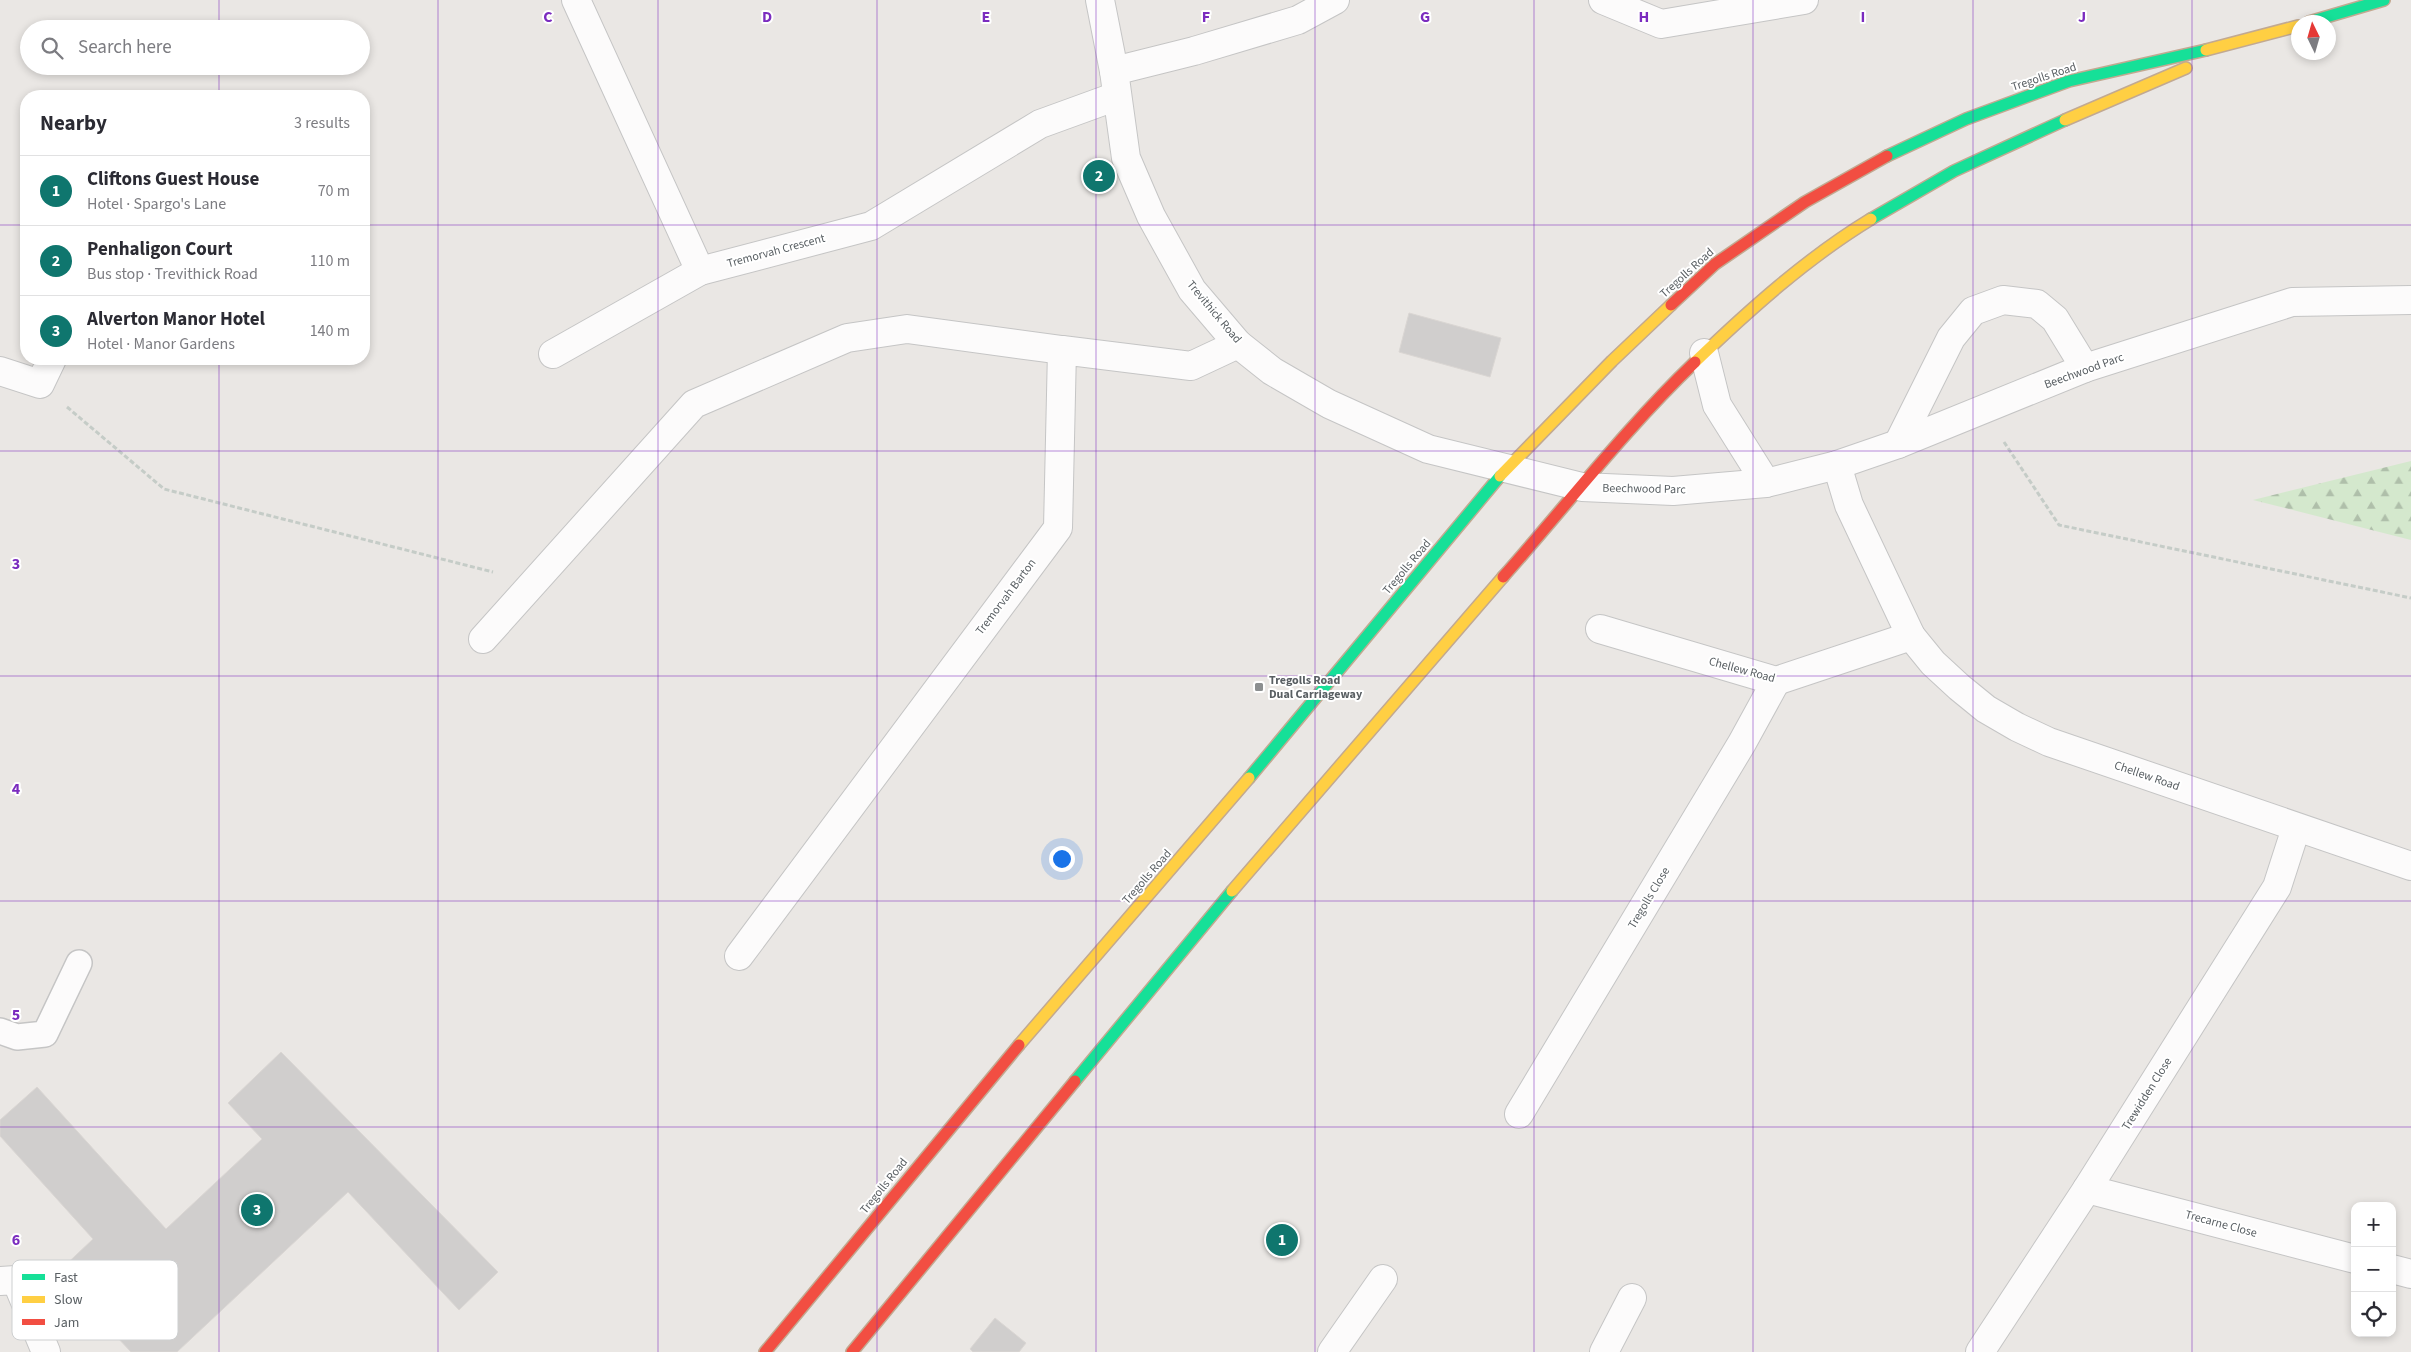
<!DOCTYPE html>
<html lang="en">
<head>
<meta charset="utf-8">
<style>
  :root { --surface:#fff; --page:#f7f7f7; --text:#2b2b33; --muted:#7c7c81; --line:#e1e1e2; --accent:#0f766e }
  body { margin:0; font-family:"Source Sans 3",sans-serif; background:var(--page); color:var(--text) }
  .controls { position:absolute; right:15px; bottom:15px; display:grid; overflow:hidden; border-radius:10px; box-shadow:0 2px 8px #0003 }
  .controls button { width:45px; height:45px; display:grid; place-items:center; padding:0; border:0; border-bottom:1px solid var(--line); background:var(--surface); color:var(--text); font:25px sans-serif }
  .compass { position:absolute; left:2291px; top:15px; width:45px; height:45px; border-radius:50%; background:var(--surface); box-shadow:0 2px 8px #0003; rotate:355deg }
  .you { position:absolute; left:1061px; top:858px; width:18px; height:18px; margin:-12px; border:4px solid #fff; border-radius:50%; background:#1a73e8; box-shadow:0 0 0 8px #1a73e833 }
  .badge { display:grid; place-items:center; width:32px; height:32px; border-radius:50%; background:var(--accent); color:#fff; font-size:16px; font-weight:700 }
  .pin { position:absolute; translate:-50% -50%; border:2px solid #fff; box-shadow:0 1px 5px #0006 }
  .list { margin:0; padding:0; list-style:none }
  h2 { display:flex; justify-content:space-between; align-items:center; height:65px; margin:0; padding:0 20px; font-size:21px }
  h2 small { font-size:16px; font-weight:400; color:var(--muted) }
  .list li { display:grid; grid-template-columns:32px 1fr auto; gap:15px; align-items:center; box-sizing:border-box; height:70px; padding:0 20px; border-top:1px solid var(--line) }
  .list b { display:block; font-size:19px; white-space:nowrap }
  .list p { margin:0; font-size:16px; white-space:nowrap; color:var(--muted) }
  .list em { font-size:16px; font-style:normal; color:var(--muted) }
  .icon { flex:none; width:28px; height:28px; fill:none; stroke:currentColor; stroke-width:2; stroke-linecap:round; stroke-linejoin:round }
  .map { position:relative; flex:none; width:2411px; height:1352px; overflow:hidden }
  .search { position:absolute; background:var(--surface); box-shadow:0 2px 8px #0003; left:20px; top:20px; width:350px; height:55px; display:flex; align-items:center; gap:12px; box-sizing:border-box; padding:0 18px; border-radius:28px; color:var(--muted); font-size:19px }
  .panel { position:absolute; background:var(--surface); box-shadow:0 2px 8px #0003; left:20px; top:90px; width:350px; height:275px; border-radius:20px }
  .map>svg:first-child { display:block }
</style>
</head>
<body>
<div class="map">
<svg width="2411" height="1352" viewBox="0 0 2411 1352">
  <defs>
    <pattern id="forest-firs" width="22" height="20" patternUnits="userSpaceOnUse" patternTransform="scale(1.25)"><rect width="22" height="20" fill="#d4e8cd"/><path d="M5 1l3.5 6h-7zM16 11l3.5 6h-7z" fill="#afbfaa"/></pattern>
  </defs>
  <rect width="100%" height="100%" fill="#eae7e4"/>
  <!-- forest -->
  <path fill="url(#forest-firs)" d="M2411,461V540L2253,500Z"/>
  <!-- building -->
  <g fill="#d0cecd" stroke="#dad6d3">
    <path d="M1409,313L1501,338L1490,377L1399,352Z"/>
    <path d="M281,1052L498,1272L459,1310L348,1192L177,1352H131L57,1273L93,1239L0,1136V1120L37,1087L166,1229L262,1139L228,1103Z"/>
    <path d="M995,1318L1026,1343L1019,1352H973L970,1349Z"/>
  </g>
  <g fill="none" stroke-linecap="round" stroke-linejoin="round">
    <defs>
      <path id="lane" d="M0,1031L17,1037L45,1034L79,963"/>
      <g id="street">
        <path d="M576,0L700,271L871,226L1040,124L1117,96"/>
        <path d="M1100,0L1114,71L1126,158L1151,216L1192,290L1238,344L1272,371L1329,404L1428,449L1582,487L1673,491L1766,483L1837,465L1898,444L2085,368L2292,302L2411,300"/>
        <path d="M1603,0L1661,24L1804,0"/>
        <path d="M1114,71L1194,51L1298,20L1335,0"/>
        <path d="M1704,353L1717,405L1766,483"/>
        <path d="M553,354L700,271"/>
        <path d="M0,371L40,384L52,359"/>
        <path d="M1898,444L1951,338L1973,311L2003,300L2037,304L2055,319L2085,368"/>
        <path d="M1837,465L1849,505L1911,636L1933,663L1959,687L1986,709L2017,727L2049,742L2411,866"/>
        <path d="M1600,629L1776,681L1911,636"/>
        <path d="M483,639L694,404L847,338L907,329L1062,350"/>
        <path d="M739,956L1058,528L1062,350L1191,366L1238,344"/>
        <path d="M1519,1114L1742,743L1776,681"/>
        <path d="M2087,1189L2355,1259"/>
        <path d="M2392,1269L2411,1274"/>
        <path d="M0,1281L16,1280L46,1352"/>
        <path d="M1332,1352L1383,1279"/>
        <path d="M1604,1352L1632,1298"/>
        <path d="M1980,1352L2087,1189L2277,887L2296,828"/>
      </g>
      <g id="fast">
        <path d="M2309,22L2384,0"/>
        <path d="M1887,156L1966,119L2069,81L2206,50"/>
        <path d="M1871,219L1954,171L2065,120"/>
        <path d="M1249,778L1500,476"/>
        <path d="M1075,1081L1232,891"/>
      </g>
      <g id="slow">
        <path d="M2206,50L2298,26"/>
        <path d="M2065,120L2186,68"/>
        <path d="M1695,362C1749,310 1807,258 1871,219"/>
        <path d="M1500,476L1612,361L1671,305"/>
        <path d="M1232,891L1503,577"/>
        <path d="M1019,1045L1249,778"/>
      </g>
      <g id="jam">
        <path d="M1671,305L1715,264L1805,202L1887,156"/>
        <path d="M1503,577C1567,505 1625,429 1695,362"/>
        <path d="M765,1352L1019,1045"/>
        <path d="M852,1352L1075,1081"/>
      </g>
    </defs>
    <!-- lane casing -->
    <use href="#lane" stroke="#c5c5c5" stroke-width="28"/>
    <!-- street casing -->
    <use href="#street" stroke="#c5c5c5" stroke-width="30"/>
    <!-- fast casing -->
    <use href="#fast" stroke="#c2a991" stroke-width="14"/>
    <!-- slow casing -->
    <use href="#slow" stroke="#c2a991" stroke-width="14"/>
    <!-- jam casing -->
    <use href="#jam" stroke="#c2a991" stroke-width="14"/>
    <!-- path -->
    <g stroke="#c5ccc7" stroke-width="3" stroke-dasharray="5 2.5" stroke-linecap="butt">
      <path d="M67,407L164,489L493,572"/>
      <path d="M2004,442L2059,525L2411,598"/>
    </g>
    <!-- lane -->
    <use href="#lane" stroke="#fcfbfb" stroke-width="25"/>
    <!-- street -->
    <use href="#street" stroke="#fcfbfb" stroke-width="28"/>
    <!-- fast -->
    <use href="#fast" stroke="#16e098" stroke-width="11"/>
    <!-- slow -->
    <use href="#slow" stroke="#ffcf43" stroke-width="11"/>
    <!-- jam -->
    <use href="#jam" stroke="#f24e42" stroke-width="11"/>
  </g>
  <!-- grid -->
  <path fill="none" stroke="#7b2cbf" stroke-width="1" stroke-opacity="0.55" d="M219,0V29M438,0V1352M658,0V1352M877,0V1352M1096,0V1352M1315,0V1352M1534,0V1352M1753,0V1352M1973,0V1352M2192,0V1352M219,66V96M0,225H26M364,225H2411M219,359V1352M0,451H2411M0,676H2411M0,901H2411M0,1127H2411"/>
  <!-- markers -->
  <rect fill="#8c8f90" stroke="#fff" stroke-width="2" x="1254" y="682" width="10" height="10" rx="2.5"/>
  <g text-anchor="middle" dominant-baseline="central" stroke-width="4" stroke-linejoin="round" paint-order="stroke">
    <!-- street labels -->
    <g font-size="12" fill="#595f63" stroke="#fff">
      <text transform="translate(2044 77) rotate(-18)">Tregolls Road</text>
      <text transform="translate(776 251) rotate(-15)">Tremorvah Crescent</text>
      <text transform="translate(1687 273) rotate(-42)">Tregolls Road</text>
      <text transform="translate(1214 312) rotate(50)">Trevithick Road</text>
      <text transform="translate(2084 371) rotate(-20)">Beechwood Parc</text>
      <text transform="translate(1644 489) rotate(1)">Beechwood Parc</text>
      <text transform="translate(1407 567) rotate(-50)">Tregolls Road</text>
      <text transform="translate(1006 597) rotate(-53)">Tremorvah Barton</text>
      <text transform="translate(1742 670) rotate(15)">Chellew Road</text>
      <text transform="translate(2147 776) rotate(19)">Chellew Road</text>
      <text transform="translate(1147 877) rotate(-49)">Tregolls Road</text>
      <text transform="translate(1649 898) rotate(-59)">Tregolls Close</text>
      <text transform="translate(2147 1094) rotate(-58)">Trewidden Close</text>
      <text transform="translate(884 1186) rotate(-51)">Tregolls Road</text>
      <text transform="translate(2221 1224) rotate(15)">Trecarne Close</text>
    </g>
    <!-- poi labels -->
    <g font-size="12" font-weight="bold" fill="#595f63" stroke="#fff" text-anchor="start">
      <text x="1269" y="680">Tregolls Road<tspan x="1269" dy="14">Dual Carriageway</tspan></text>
    </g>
  </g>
  <!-- legend -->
  <rect x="12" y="1260" width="166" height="80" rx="8" fill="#fff" stroke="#cdcfd0" stroke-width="1"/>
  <rect x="22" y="1274" width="23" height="6" fill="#16e098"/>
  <rect x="22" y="1296" width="23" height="7" fill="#ffcf43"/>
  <rect x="22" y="1319" width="23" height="6" fill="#f24e42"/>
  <g font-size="14" fill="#595f63">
    <text x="54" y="1282">Fast</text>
    <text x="54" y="1304">Slow</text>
    <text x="54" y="1327">Jam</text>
  </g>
  <g font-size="16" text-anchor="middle" font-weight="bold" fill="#7b2cbf" stroke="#fff" stroke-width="4" stroke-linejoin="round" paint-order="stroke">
    <text x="548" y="22">C</text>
    <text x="767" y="22">D</text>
    <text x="986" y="22">E</text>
    <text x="1206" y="22">F</text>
    <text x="1425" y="22">G</text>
    <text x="1644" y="22">H</text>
    <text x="1863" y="22">I</text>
    <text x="2082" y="22">J</text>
    <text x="16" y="569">3</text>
    <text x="16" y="794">4</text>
    <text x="16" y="1020">5</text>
    <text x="16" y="1245">6</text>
  </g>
</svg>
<div class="controls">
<button>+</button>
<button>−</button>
<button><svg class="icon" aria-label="locate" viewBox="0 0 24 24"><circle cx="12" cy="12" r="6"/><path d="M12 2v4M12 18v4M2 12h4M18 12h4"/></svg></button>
</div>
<svg class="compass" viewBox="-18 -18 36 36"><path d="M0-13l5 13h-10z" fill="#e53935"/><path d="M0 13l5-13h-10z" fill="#7c7c81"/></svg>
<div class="you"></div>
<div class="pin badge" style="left:1282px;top:1240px">1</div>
<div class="pin badge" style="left:1099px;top:176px">2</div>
<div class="pin badge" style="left:257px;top:1210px">3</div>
<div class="search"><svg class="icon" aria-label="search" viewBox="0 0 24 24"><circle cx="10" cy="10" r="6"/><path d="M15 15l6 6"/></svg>Search here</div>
<section class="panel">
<h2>Nearby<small>3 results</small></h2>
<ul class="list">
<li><span class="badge">1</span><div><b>Cliftons Guest House</b><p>Hotel · Spargo's Lane</p></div><em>70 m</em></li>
<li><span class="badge">2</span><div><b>Penhaligon Court</b><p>Bus stop · Trevithick Road</p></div><em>110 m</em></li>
<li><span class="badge">3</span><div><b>Alverton Manor Hotel</b><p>Hotel · Manor Gardens</p></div><em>140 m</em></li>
</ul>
</section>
</div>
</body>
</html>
